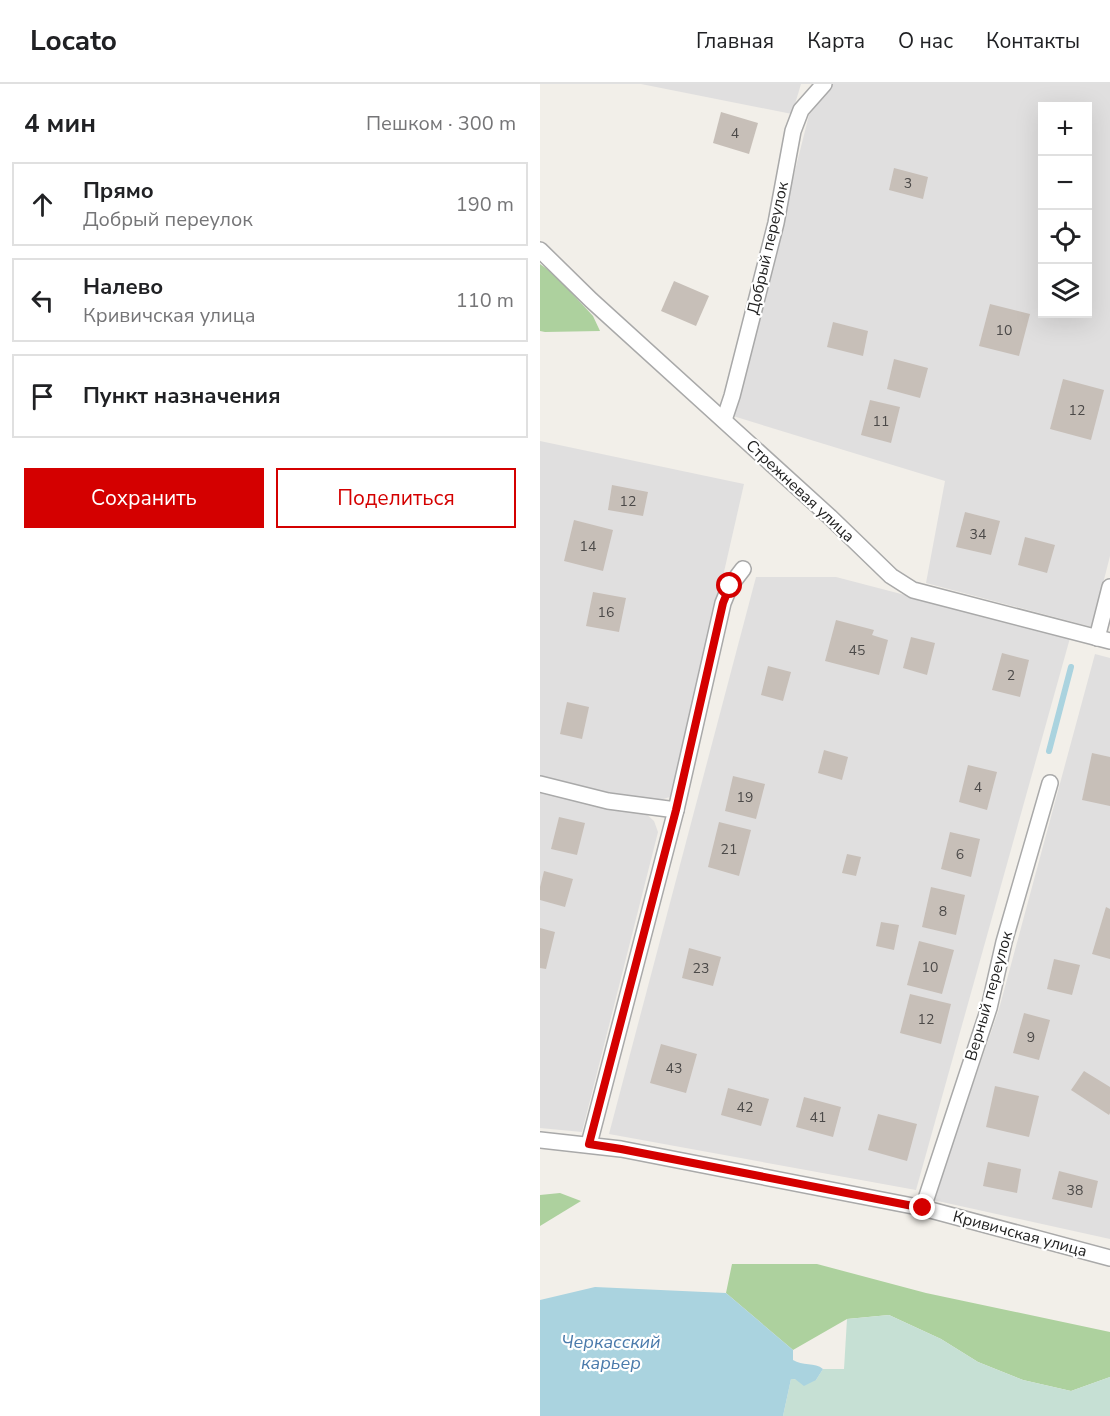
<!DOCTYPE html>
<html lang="ru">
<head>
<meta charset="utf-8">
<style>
  :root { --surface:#fff; --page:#f6f6f6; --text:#202124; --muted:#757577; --line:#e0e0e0; --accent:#d40000 }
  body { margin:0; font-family:"Nunito Sans",sans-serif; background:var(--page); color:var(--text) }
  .controls { position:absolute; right:18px; top:18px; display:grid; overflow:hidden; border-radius:0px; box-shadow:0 6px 24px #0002 }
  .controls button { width:54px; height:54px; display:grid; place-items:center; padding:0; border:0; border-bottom:2px solid var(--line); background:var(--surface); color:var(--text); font:30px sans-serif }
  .stop { position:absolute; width:18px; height:18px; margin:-14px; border:4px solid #d40000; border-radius:50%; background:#fff }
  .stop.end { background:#d40000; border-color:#fff; box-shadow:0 2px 6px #0008 }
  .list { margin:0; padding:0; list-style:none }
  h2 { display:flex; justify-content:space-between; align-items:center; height:78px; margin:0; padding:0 24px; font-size:26px }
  h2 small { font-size:20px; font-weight:400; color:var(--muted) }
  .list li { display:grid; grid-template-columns:39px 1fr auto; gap:18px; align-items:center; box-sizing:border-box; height:84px; margin:0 12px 12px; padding:0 12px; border:2px solid var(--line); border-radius:0px }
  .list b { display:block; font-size:22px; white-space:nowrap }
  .list p { margin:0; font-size:20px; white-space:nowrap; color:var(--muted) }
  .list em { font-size:20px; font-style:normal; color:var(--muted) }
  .actions { display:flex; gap:12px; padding:18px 24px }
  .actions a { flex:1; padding:14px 0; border:2px solid var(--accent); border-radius:0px; text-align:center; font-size:21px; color:var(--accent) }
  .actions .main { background:var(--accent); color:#fff }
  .icon { flex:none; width:33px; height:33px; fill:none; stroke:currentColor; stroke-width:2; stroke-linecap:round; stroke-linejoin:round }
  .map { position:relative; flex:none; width:570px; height:1332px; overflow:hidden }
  header { display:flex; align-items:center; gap:36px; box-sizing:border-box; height:84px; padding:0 30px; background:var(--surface); border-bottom:2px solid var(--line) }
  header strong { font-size:28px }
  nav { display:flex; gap:33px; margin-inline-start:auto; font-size:21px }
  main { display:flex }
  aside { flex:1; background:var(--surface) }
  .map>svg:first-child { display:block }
</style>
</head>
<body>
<header>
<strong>Locato</strong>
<nav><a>Главная</a><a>Карта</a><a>О нас</a><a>Контакты</a></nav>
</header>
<main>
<aside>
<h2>4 мин<small>Пешком · 300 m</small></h2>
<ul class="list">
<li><svg class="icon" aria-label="ahead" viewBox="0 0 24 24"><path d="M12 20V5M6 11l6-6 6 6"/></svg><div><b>Прямо</b><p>Добрый переулок</p></div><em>190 m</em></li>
<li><svg class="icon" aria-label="left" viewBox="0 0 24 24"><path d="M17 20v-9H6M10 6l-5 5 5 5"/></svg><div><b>Налево</b><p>Кривичская улица</p></div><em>110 m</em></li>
<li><svg class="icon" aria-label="arrive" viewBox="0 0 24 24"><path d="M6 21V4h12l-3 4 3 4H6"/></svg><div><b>Пункт назначения</b></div></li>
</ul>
<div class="actions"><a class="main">Сохранить</a><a>Поделиться</a></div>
</aside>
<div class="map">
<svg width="570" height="1332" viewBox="0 0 570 1332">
  <rect width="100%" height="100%" fill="#f2efe9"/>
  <!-- residential -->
  <g fill="#e0dfdf" fill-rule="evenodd">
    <path d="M101,0H261L252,30Z"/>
    <path d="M293,0H570V472L552,543L386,499L405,397L193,332L269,31ZM502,22H548V230H502Z"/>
    <path d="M0,357L204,400L133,712L117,717L67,711L0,694Z"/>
    <path d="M216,493H296L530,554L376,1106L69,1050Z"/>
    <path d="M555,570L570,574V1155L393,1116L459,925Z"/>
    <path d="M0,702L105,729L114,737L118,748L42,1048L0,1044Z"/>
  </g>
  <!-- forest -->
  <g fill="#add19e">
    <path d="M0,180L14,190L53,232L60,247L5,248L0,247Z"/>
    <path d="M20,1109L41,1117L0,1142V1111Z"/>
    <path d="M192,1180H277L386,1209L570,1248V1293L531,1307L483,1296L438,1278L401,1255L349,1231L307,1235L253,1266L186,1209Z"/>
  </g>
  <!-- wetland -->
  <path fill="#c6e0d4" d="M349,1231L401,1255L438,1278L483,1296L531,1307L570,1293V1332H243L251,1295L276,1296L283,1285H304L307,1235Z"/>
  <!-- water -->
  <path fill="#aad3df" d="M55,1203L186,1209L253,1266V1276C262,1282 275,1278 283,1285L276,1296L264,1302L255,1295H251L243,1332H0V1216Z"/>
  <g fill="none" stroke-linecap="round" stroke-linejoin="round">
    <!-- stream -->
    <path stroke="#aad3df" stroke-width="6" d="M509,667L531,583"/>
  </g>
  <!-- building -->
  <g fill="#c7bfb8">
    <path d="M181,28L218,39L209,70L173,59Z"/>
    <path d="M354,84L388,93L383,115L349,106Z"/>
    <path d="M134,197L169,212L156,242L121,227Z"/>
    <path d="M450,220L490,230L479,272L439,262Z"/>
    <path d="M293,238L328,247L323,272L287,263Z"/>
    <path d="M354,275L388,284L380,314L347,305Z"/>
    <path d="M523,295L564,306L551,356L510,345Z"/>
    <path d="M330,316L360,323L351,359L321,351Z"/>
    <path d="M72,401L108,408L103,432L68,426Z"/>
    <path d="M425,428L460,437L451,471L416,463Z"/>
    <path d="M34,436L73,446L63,487L24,477Z"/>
    <path d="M485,453L515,461L507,489L478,481Z"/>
    <path d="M53,508L86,514L79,548L46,542Z"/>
    <path d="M296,536L334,546L332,551L348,556L339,591L285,577Z"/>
    <path d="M371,553L395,559L387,591L363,584Z"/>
    <path d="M462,569L489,576L480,613L452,606Z"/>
    <path d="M228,582L251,588L243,617L221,611Z"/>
    <path d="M27,618L49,623L42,655L20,650Z"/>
    <path d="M284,666L308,673L302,696L278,689Z"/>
    <path d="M552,669L570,673V722L542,716Z"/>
    <path d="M428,681L457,688L447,726L419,718Z"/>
    <path d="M193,692L225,700L216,735L185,727Z"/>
    <path d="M19,733L45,739L37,771L11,765Z"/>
    <path d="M179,738L211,746L199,792L168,783Z"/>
    <path d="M410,748L440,755L431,793L401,785Z"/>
    <path d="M307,770L321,773L316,792L302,789Z"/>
    <path d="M4,787L33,795L25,823L0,816V803Z"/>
    <path d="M391,803L425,811L416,851L382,843Z"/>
    <path d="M566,823L570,825V875L552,870Z"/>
    <path d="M341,838L359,841L354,866L336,862Z"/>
    <path d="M0,844L15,848L6,885L0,884Z"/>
    <path d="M379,857L414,866L402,910L367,901Z"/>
    <path d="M149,864L181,873L173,902L142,894Z"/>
    <path d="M514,875L540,881L532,911L507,905Z"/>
    <path d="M370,910L411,920L401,960L360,949Z"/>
    <path d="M484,929L510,936L499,976L473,969Z"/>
    <path d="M121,960L157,970L146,1009L110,999Z"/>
    <path d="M544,987L570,1003V1029L569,1031L531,1006Z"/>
    <path d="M455,1002L499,1012L489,1053L446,1043Z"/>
    <path d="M188,1004L229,1015L221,1042L181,1031Z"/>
    <path d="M264,1013L301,1023L293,1053L256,1043Z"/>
    <path d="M338,1030L377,1040L367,1077L328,1066Z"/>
    <path d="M448,1078L481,1085L477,1109L443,1102Z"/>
    <path d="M519,1087L558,1097L552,1124L512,1115Z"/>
  </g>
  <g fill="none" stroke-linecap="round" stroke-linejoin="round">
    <defs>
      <g id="minor">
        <path d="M0,166L51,216L290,433L351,492L373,506L570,557"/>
        <path d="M184,336L192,312L236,139L253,47L261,26L284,0"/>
        <path d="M557,554L570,503"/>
        <path d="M0,700L68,717L136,726"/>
        <path d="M0,1056L81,1065L383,1124L570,1174"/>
        <path d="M49,1060L136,726L183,519L190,502L203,485"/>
        <path d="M383,1124L449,924L464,858L510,699"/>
      </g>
    </defs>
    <!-- minor casing -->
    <use href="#minor" stroke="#a9a9a9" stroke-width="18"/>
    <!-- minor -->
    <use href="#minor" stroke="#fff" stroke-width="15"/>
  </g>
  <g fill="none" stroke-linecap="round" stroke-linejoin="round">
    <!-- route -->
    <path stroke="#d40000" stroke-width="8" d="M190,502L183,519L136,726L49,1060L81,1065L383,1124"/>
  </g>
  <g text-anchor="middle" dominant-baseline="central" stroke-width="4.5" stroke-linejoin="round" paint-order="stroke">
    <!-- number labels -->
    <g font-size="14" fill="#4b4948">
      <text x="195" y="49">4</text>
      <text x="368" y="99">3</text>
      <text x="464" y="246">10</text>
      <text x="537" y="326">12</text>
      <text x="341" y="337">11</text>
      <text x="88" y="417">12</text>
      <text x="438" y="450">34</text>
      <text x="48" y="462">14</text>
      <text x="66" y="528">16</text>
      <text x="317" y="566">45</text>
      <text x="471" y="591">2</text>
      <text x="438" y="703">4</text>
      <text x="205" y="713">19</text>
      <text x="189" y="765">21</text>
      <text x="420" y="770">6</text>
      <text x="403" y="827">8</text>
      <text x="390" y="883">10</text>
      <text x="161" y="884">23</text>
      <text x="386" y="935">12</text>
      <text x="491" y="953">9</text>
      <text x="134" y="984">43</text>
      <text x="205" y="1023">42</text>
      <text x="278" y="1033">41</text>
      <text x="535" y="1106">38</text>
    </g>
    <!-- street labels -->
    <g font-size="16" fill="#222" stroke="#fff">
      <text transform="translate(228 164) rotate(-77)">Добрый переулок</text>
      <text transform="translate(260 407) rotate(43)">Стрежневая улица</text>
      <text transform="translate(449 912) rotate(-74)">Верный переулок</text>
      <text transform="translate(480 1150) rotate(15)">Кривичская улица</text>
    </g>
    <!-- water labels -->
    <g font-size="18" font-style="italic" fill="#4a7aab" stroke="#fff">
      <text x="71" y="1258">Черкасский<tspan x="71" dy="21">карьер</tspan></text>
    </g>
  </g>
</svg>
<div class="controls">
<button>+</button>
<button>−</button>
<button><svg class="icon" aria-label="locate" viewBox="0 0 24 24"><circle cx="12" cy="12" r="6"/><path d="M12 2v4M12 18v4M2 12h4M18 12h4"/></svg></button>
<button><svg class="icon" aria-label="layers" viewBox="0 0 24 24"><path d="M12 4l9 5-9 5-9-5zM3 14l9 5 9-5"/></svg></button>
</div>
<div class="stop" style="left:190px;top:502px"></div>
<div class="stop end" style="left:383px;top:1124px"></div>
</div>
</main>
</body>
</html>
